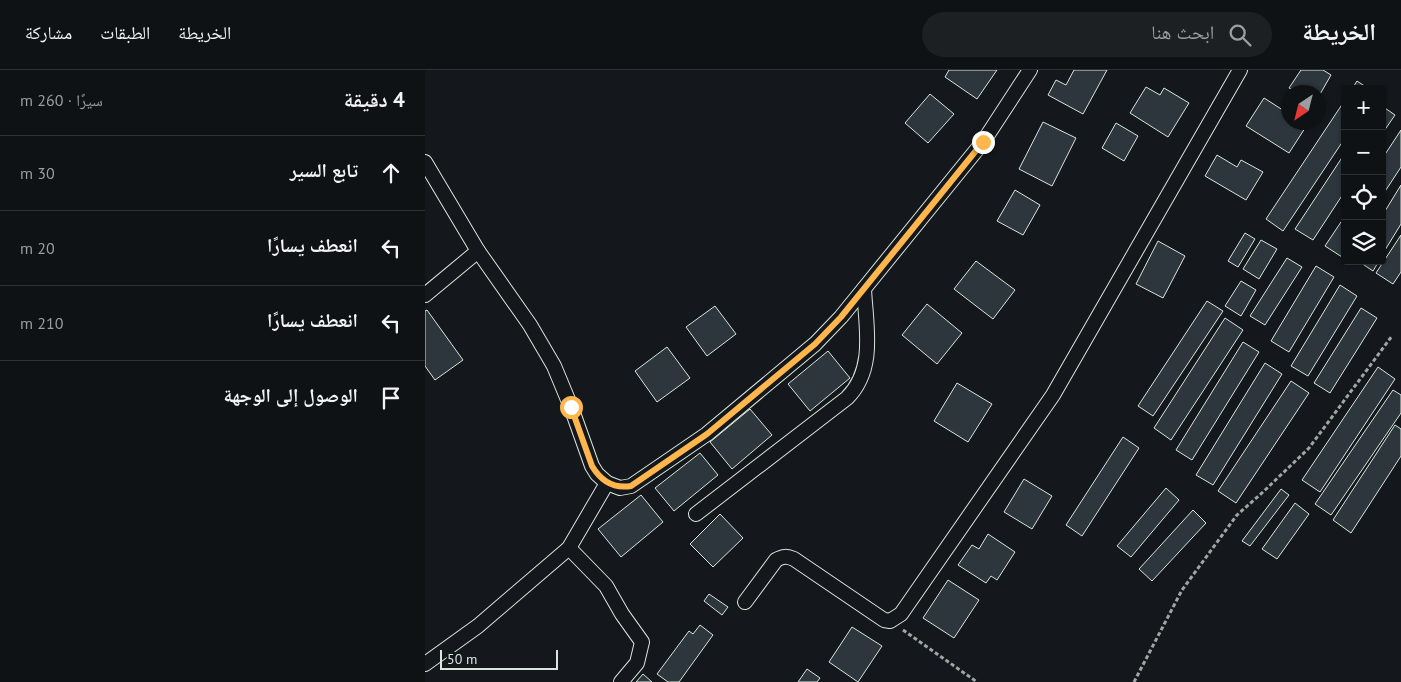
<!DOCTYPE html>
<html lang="ar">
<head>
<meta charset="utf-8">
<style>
  :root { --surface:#0f1215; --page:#1d2022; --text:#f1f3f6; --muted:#9b9ea0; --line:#2f3234 }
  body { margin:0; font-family:"PT Sans","Noto Naskh Arabic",sans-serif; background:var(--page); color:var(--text); direction:rtl }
  .controls { position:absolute; right:15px; top:15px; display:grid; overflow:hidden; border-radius:5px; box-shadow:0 1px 4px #0004 }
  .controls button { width:45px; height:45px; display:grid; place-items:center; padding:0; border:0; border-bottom:1px solid var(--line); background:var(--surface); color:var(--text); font:25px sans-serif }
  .compass { position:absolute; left:856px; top:15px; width:45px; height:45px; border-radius:50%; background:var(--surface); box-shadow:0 1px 4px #0004; rotate:215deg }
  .scale { position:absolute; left:15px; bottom:12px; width:118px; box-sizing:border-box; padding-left:5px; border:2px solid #d8e6dc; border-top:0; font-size:14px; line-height:18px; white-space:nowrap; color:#d8e6dc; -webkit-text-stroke:4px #14181c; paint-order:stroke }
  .stop { position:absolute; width:15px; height:15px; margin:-11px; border:4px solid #ffb74d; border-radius:50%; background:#fff }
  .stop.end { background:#ffb74d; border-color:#fff; box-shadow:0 1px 5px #0008 }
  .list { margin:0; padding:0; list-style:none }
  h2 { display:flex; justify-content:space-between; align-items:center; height:65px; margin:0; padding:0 20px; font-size:21px }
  h2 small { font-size:16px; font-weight:400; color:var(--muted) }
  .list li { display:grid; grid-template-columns:32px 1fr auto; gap:15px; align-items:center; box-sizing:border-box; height:75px; padding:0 20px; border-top:1px solid var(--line) }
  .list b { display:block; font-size:19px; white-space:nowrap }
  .list em { font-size:16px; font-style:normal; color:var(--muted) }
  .icon { flex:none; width:28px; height:28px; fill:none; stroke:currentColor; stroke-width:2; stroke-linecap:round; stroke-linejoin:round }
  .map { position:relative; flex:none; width:976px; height:612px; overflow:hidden; direction:ltr }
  header { display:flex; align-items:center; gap:30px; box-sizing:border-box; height:70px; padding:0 25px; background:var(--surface); border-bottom:1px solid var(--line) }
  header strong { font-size:24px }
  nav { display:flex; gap:28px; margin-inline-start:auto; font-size:18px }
  .search { width:350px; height:45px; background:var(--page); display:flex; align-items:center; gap:12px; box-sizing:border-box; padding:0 18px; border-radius:28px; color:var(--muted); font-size:19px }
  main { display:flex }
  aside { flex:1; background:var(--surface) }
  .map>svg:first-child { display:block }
</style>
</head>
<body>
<header>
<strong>الخريطة</strong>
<div class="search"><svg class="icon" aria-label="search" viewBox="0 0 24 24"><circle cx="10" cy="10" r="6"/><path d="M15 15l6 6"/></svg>ابحث هنا</div>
<nav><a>الخريطة</a><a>الطبقات</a><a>مشاركة</a></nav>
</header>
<main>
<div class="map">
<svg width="976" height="612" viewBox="0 0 976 612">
  <rect width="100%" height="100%" fill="#14181c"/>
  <!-- building -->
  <g fill="#2c363c" stroke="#d8e6dc">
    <path d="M524,0H572L552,29L520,7Z"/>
    <path d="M649,0H682L658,44L623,25L631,10L641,15Z"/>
    <path d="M876,0H898L906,5L894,26V22H871L864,18Z"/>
    <path d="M932,11L944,19H927Z"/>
    <path d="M721,17L735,25L739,18L764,33L743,67L705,43Z"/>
    <path d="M505,24L529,44L503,73L480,53Z"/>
    <path d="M839,28L864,44V52H878L882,55L864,83L821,56Z"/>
    <path d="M920,30V68L858,161L841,149Z"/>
    <path d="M957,36L970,45L957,64Z"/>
    <path d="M618,52L651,68L627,116L594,99Z"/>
    <path d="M691,53L713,66L699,91L677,78Z"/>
    <path d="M976,60V97L957,126V89Z"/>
    <path d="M920,83V121L888,170L870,159Z"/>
    <path d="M792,85L812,97L816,90L838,102L821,130L780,106Z"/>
    <path d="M976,115V154L957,185V146Z"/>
    <path d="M590,120L615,135L598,165L572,151Z"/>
    <path d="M920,146V183L917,187L900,176Z"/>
    <path d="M820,163L830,169L813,197L803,191Z"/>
    <path d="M976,165V202L968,214L951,203Z"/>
    <path d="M836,170L852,179L834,209L818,199Z"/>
    <path d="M733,171L760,186L738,228L711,214Z"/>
    <path d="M862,188L877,197L840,255L825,246Z"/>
    <path d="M551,191L590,220L568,249L529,219Z"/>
    <path d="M933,191H954L948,201Z"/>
    <path d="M891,196L909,207L864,282L846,271Z"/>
    <path d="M816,211L831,220L816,246L800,236Z"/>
    <path d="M915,215L932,226L883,306L866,296Z"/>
    <path d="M782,231L798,241L728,346L713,336Z"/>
    <path d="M502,234L537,263L512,294L477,265Z"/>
    <path d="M290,236L311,264L282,286L261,257Z"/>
    <path d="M936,238L952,248L905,323L889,313Z"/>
    <path d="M2,240L38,290L10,310L0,296V241Z"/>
    <path d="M800,248L818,260L746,370L729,358Z"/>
    <path d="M818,272L834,282L767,390L751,380Z"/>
    <path d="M242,277L265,308L232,332L210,301Z"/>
    <path d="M403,281L425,308L385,341L363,314Z"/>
    <path d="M840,293L857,304L788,415L771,405Z"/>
    <path d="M953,297L970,309L895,422L877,410Z"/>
    <path d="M866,311L884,323L811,433L793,421Z"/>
    <path d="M532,313L567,334L543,372L509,351Z"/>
    <path d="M968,320L976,325V343L906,445L890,434Z"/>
    <path d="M325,339L347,365L307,399L285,372Z"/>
    <path d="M970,355L976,359V386L926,463L908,450Z"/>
    <path d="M698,367L714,378L657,466L641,455Z"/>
    <path d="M275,383L293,405L249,441L230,418Z"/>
    <path d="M599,409L627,426L607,459L579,442Z"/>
    <path d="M741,418L754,430L706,487L692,476Z"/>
    <path d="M856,419L864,425L825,476L817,471Z"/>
    <path d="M216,425L238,452L196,487L173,459Z"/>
    <path d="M870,433L884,444L852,489L837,479Z"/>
    <path d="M768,440L781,453L727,511L714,499Z"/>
    <path d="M295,444L318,468L288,497L265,474Z"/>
    <path d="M563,464L590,482L572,510L566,506L561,513L533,495L547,475L554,479Z"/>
    <path d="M523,510L554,530L529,568L498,548Z"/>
    <path d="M284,524L303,537L297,545L279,531Z"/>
    <path d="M275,555L288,565L254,612H243L232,604L264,561L268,564Z"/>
    <path d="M427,557L457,576L433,612L404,592Z"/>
    <path d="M382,599L395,608L392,612H373Z"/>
    <path d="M218,604L227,612H211Z"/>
  </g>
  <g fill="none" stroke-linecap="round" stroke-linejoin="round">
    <defs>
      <g id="minor">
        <path d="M0,92L53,181L105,255L129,296L146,337L167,396L172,404L182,413L144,478L53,556L0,594"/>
        <path d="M0,225L53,181"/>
        <path d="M182,413L195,418L206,416L282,364L390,274L416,247L558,72L605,0"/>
        <path d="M271,444L422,328C451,299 441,257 439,219"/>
        <path d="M144,478L181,516L197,544L217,572L212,593L196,612"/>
        <path d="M320,532L351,490C358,486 362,486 369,489L459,550L465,551L476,544L628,325L815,0"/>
      </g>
    </defs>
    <!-- minor casing -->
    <use href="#minor" stroke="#d8e6dc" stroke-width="16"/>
    <!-- path -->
    <g stroke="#9da8a2" stroke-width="3" stroke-dasharray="4 2.5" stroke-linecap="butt">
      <path d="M478,560L552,612"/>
      <path d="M709,612L757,520L812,445L838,422L884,378L967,266"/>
    </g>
    <!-- minor -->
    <use href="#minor" stroke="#14181c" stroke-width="14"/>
  </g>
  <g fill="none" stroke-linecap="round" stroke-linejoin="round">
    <!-- route -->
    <path stroke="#ffb74d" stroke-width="6" d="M146,337L167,396C176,411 188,419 206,416L282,364L390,274L416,247L558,72"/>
  </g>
</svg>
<div class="controls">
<button>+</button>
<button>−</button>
<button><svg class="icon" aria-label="locate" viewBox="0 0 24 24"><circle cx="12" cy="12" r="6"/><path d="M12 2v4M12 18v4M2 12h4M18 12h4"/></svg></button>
<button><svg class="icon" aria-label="layers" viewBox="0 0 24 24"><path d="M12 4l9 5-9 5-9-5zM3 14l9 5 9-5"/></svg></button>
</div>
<svg class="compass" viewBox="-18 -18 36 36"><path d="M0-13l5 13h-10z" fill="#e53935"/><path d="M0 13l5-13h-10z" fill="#9b9ea0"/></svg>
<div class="scale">50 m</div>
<div class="stop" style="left:146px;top:337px"></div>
<div class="stop end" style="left:558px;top:72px"></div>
</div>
<aside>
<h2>4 دقيقة<small>سيرًا · 260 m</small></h2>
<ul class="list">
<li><svg class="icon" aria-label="ahead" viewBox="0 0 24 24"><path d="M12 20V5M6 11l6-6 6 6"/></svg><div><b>تابع السير</b></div><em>30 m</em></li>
<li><svg class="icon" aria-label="left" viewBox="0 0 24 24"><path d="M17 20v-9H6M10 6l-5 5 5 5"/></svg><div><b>انعطف يسارًا</b></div><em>20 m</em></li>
<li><svg class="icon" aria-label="left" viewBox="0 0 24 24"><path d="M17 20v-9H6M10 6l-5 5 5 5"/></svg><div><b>انعطف يسارًا</b></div><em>210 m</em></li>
<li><svg class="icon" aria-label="arrive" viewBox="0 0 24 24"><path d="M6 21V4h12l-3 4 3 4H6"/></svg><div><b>الوصول إلى الوجهة</b></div></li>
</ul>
</aside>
</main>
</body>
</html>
